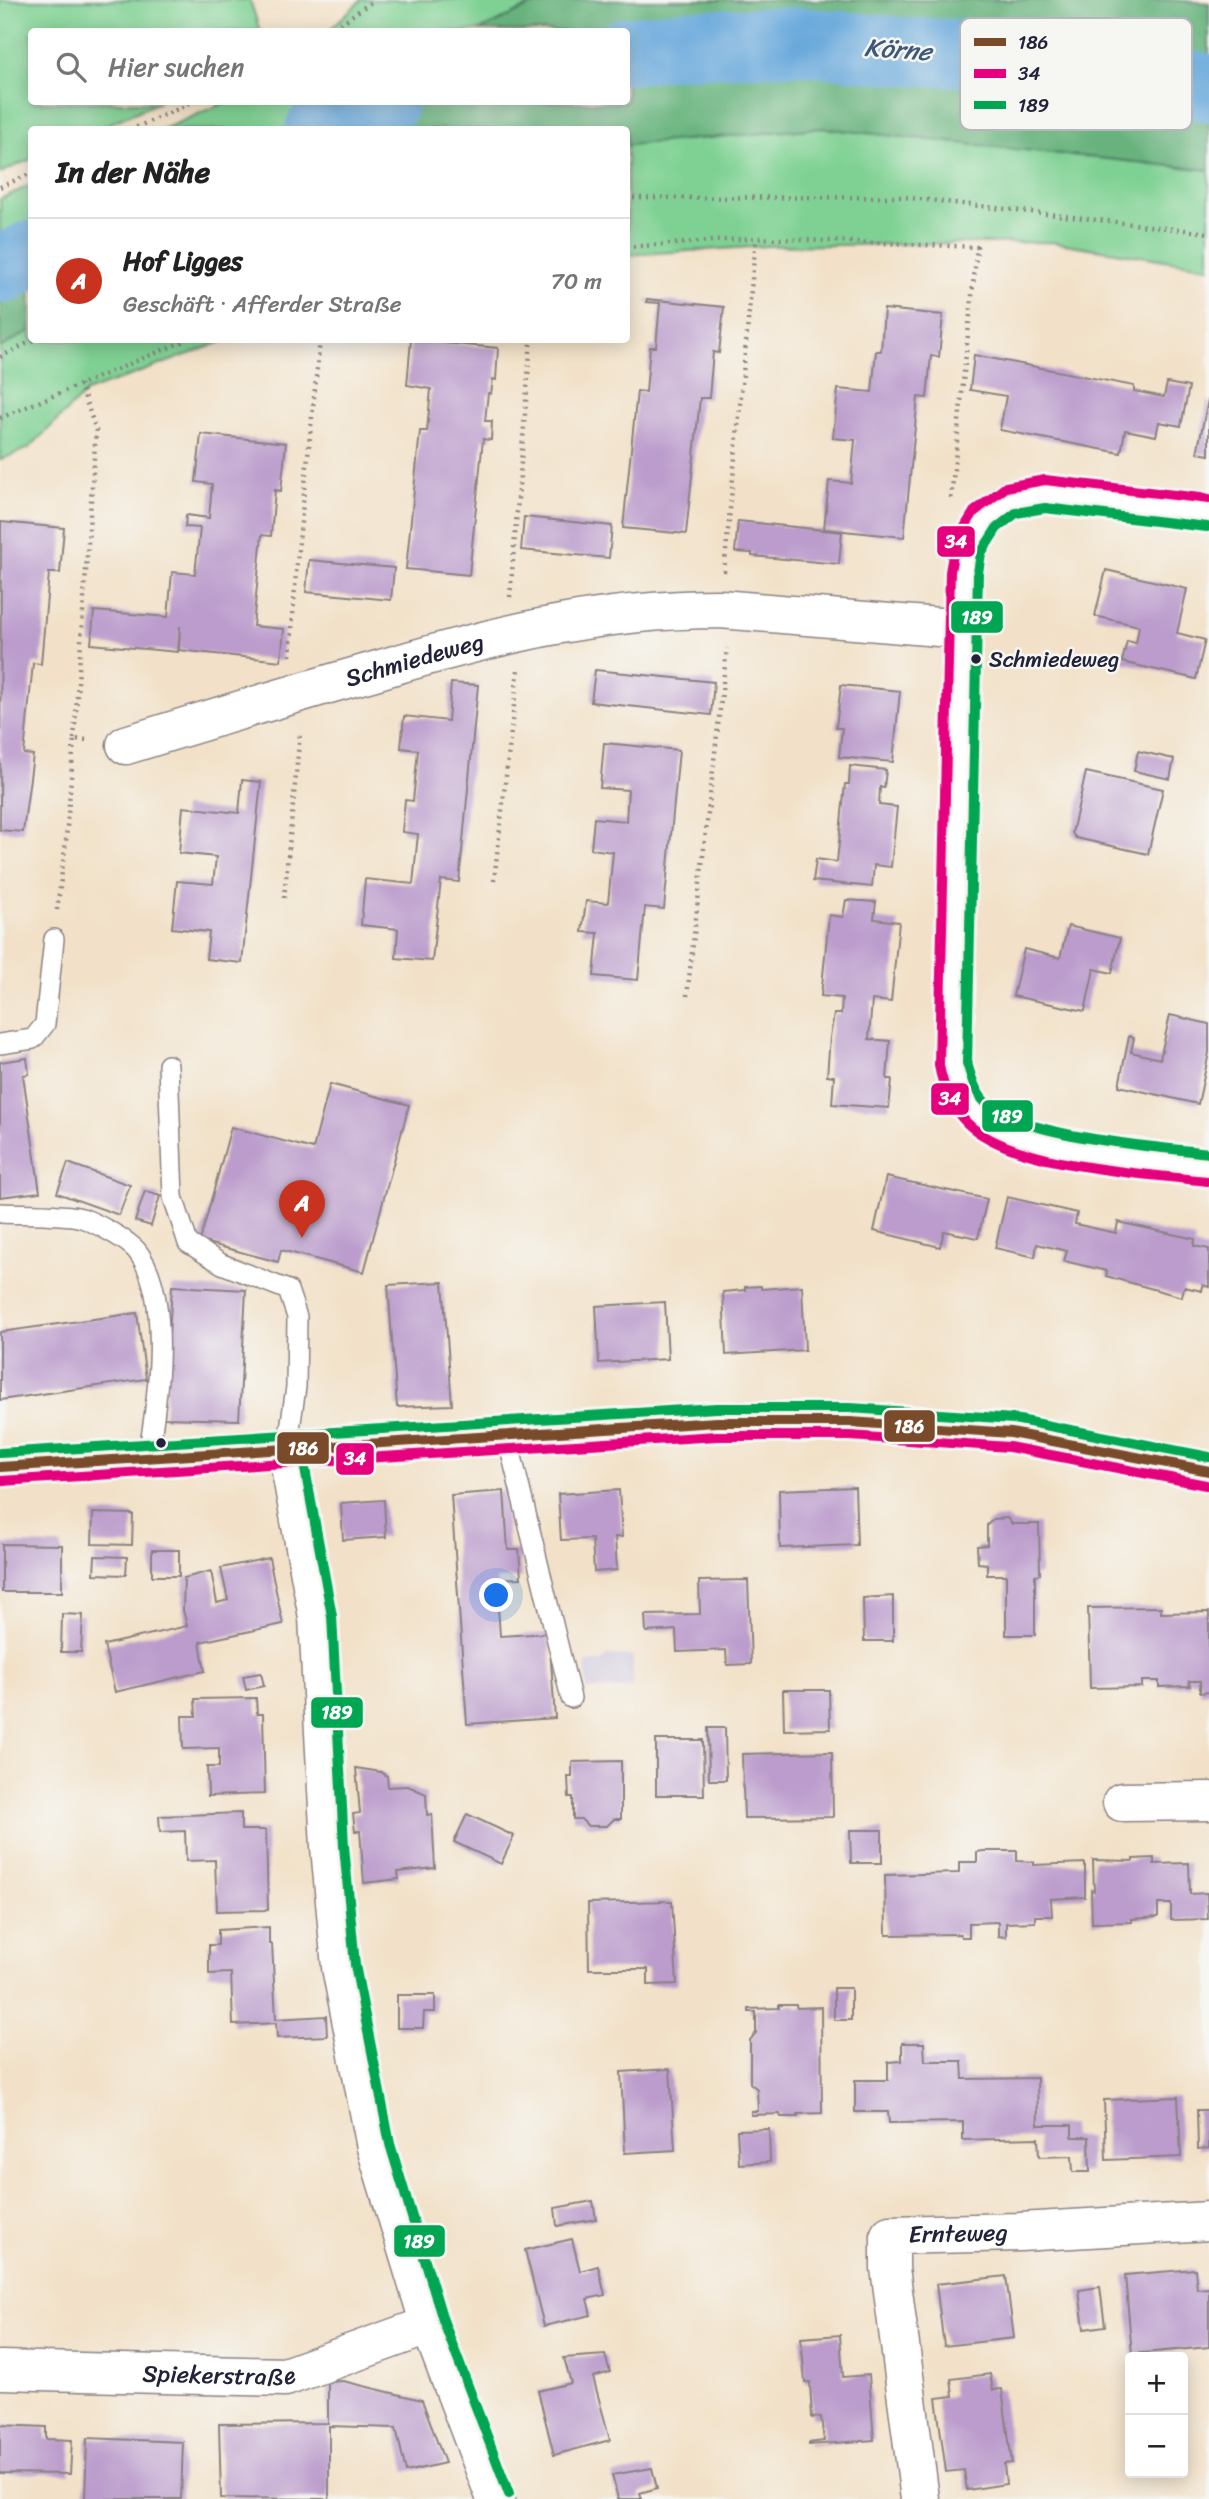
<!DOCTYPE html>
<html lang="de">
<head>
<meta charset="utf-8">
<style>
  :root { --surface:#fff; --page:#f2f2f2; --text:#222; --muted:#767676; --line:#e0e0e0; --accent:#c8321e }
  body { margin:0; font-family:Sriracha,sans-serif; background:var(--page); color:var(--text) }
  .controls { position:absolute; right:21px; bottom:21px; display:grid; overflow:hidden; border-radius:7px; box-shadow:0 4px 18px #0003 }
  .controls button { width:63px; height:63px; display:grid; place-items:center; padding:0; border:0; border-bottom:2px solid var(--line); background:var(--surface); color:var(--text); font:35px sans-serif }
  .you { position:absolute; left:497px; top:1596px; width:24px; height:24px; margin:-18px; border:5px solid #fff; border-radius:50%; background:#1a73e8; box-shadow:0 0 0 10px #1a73e833 }
  .badge { display:grid; place-items:center; width:46px; height:46px; border-radius:50%; background:var(--accent); color:#fff; font-size:23px; font-weight:700 }
  .pin { position:absolute; translate:-50% -58px; filter:drop-shadow(0 2px 4px #0008) }
  .pin::after { content:''; position:absolute; top:37px; width:24px; height:21px; background:inherit; clip-path:polygon(0 0,100% 0,50% 100%) }
  .list { margin:0; padding:0; list-style:none }
  h2 { display:flex; justify-content:space-between; align-items:center; height:91px; margin:0; padding:0 28px; font-size:30px }
  h2 small { font-size:23px; font-weight:400; color:var(--muted) }
  .list li { display:grid; grid-template-columns:46px 1fr auto; gap:21px; align-items:center; box-sizing:border-box; height:126px; padding:0 28px; border-top:2px solid var(--line) }
  .list b { display:block; font-size:26px; white-space:nowrap }
  .list p { margin:0; font-size:23px; white-space:nowrap; color:var(--muted) }
  .list em { font-size:23px; font-style:normal; color:var(--muted) }
  .icon { flex:none; width:38px; height:38px; fill:none; stroke:currentColor; stroke-width:2; stroke-linecap:round; stroke-linejoin:round }
  .map { position:relative; flex:none; width:1209px; height:2499px; overflow:hidden }
  .search { position:absolute; background:var(--surface); box-shadow:0 4px 18px #0003; left:28px; top:28px; width:602px; height:77px; display:flex; align-items:center; gap:18px; box-sizing:border-box; padding:0 24px; border-radius:7px; color:var(--muted); font-size:26px }
  .panel { position:absolute; background:var(--surface); box-shadow:0 4px 18px #0003; left:28px; top:126px; width:602px; height:217px; border-radius:7px }
  .map>svg:first-child { display:block }
</style>
</head>
<body>
<div class="map">
<svg width="1209" height="2499" viewBox="0 0 1209 2499">
  <rect width="100%" height="100%" fill="#f6f6f2"/>
  <filter id="ink" filterUnits="userSpaceOnUse"><feTurbulence type="fractalNoise" baseFrequency=".0143" numOctaves="2"/><feDisplacementMap in="SourceGraphic" scale="14" xChannelSelector="R" yChannelSelector="G"/><feConvolveMatrix kernelMatrix="1 2 1 2 8 2 1 2 1" color-interpolation-filters="sRGB"/></filter>
  <filter id="wash" filterUnits="userSpaceOnUse"><feTurbulence type="fractalNoise" baseFrequency=".00686" numOctaves="4" result="noise"/><feDisplacementMap in="SourceGraphic" scale="28" xChannelSelector="R" yChannelSelector="G"/><feGaussianBlur stdDeviation="1.57" result="paint"/><feColorMatrix in="noise" values="0 0 0 0 0 0 0 0 0 0 0 0 0 0 0 0 0 1.4 0 .05"/><feComposite in="paint" operator="in"/></filter>
  <g filter="url(#wash)">
    <rect width="100%" height="100%" fill="#f2e1c8"/>
    <!-- industrial -->
    <path fill="#c8bfd8" d="M608,1655L633,1656V1688L586,1690V1662H601Z"/>
    <!-- green -->
    <g fill="#7fd193" stroke="#507a67" stroke-width="2">
      <path d="M0,0H250L260,31L32,32V102H159L97,129L32,130L31,159L0,173Z"/>
      <path d="M361,0H573L530,6L479,31L327,32Z"/>
      <path d="M226,102H353L325,129L161,130Z"/>
      <path d="M821,128L1209,170V267L1052,242L768,246L627,255V145Z"/>
      <path d="M31,185V277L0,290V199Z"/>
      <path d="M31,330L32,340H227L86,392L29,448L0,460V348Z"/>
    </g>
    <!-- forest -->
    <g fill="#67b37d" stroke="#446a5c" stroke-width="2">
      <path d="M573,0H1170L1209,3V170L821,128L627,145L626,130L325,129L353,102H626V32L479,31L530,6Z"/>
      <path d="M31,277V330L0,348V290Z"/>
    </g>
    <g fill="none" stroke-linecap="round" stroke-linejoin="round">
      <!-- river -->
      <g stroke="#68a8db" stroke-width="68">
        <path d="M626,51L687,44L799,41L909,52L1019,54L1209,88"/>
        <path d="M319,130L385,102"/>
        <path d="M0,270L32,254"/>
      </g>
    </g>
    <g id="blocks">
      <!-- building -->
      <g fill="#bb9ccc">
        <path d="M647,299L724,307L719,353L713,352L709,398H700L686,534L623,528L637,391L646,392L650,347H656L660,303L646,302Z"/>
        <path d="M884,309L943,315L939,357L931,356L927,398L918,397L904,537L824,529L829,481L851,483L855,440L833,438L838,389L872,392L876,351H881Z"/>
        <path d="M411,340L498,348L496,380L493,379L491,394L488,393L485,421H492L491,440L483,439L469,575L406,569L420,431H427L431,389L407,385Z"/>
        <path d="M974,355L1134,386V391L1164,397L1167,383L1189,387L1181,426L1159,422L1156,436L1125,430L1121,453L1000,430L1006,396L970,390Z"/>
        <path d="M1208,400L1209,401V455L1197,453Z"/>
        <path d="M201,434L286,443L281,491L275,490L271,536L262,535L253,626L284,629L281,661L179,650L180,626L178,652L91,644L94,611L168,617L172,572L195,574L200,528L185,527L186,515L209,518L212,484L196,482Z"/>
        <path d="M524,517L612,526L609,558L521,550Z"/>
        <path d="M738,521L842,532L839,564L752,556V553L735,552Z"/>
        <path d="M1,522L64,528L60,573H49L41,664L33,663L24,754L33,755L23,832L0,830Z"/>
        <path d="M309,560L394,568L391,600L306,592Z"/>
        <path d="M1106,570L1187,589L1177,633L1205,640L1196,679L1122,662L1127,641L1136,643L1139,626L1095,616Z"/>
        <path d="M595,670L714,682L711,715L591,702Z"/>
        <path d="M451,683L478,685L459,882L441,880L432,961L396,958L398,929L361,925L365,879L413,884L418,834L402,832L405,800L413,801L418,750L401,748L404,716L448,721Z"/>
        <path d="M841,685L900,691L893,762L839,757L842,728H836Z"/>
        <path d="M604,743L679,750L664,909L645,907L638,980L594,976L598,933L582,932L586,901L608,903L613,852L591,849L594,818L626,821L628,790L600,788Z"/>
        <path d="M1138,751L1174,759L1170,779L1134,771Z"/>
        <path d="M850,766L886,770L884,788L880,787L879,805L897,807L891,867L874,865L872,887L813,881L816,859L837,862L845,784H849Z"/>
        <path d="M1086,772L1163,789L1148,854L1076,838L1072,833Z"/>
        <path d="M242,780L261,782L242,963L206,959L209,932L172,928L177,881L213,884L216,857L179,853L183,807L239,813Z"/>
        <path d="M846,900L876,902L874,919L899,922L891,1002L872,1000L869,1039L890,1041L887,1079H892L889,1108L832,1104L834,1076H827L830,1037L834,1014H841L842,998L821,996L829,915L843,917Z"/>
        <path d="M1068,926L1120,938L1112,973L1094,969L1085,1011L1013,996L1024,949L1060,958Z"/>
        <path d="M1170,1015L1209,1024V1053L1198,1104L1119,1086L1129,1036L1134,1038L1131,1052L1160,1059Z"/>
        <path d="M27,1058L29,1074L23,1075L40,1192L0,1197V1062Z"/>
        <path d="M330,1084L409,1105L364,1272L281,1250L278,1262L200,1241L231,1127L313,1149Z"/>
        <path d="M68,1163L130,1185L119,1215L57,1193Z"/>
        <path d="M886,1177L987,1199L978,1238L944,1231L940,1247L874,1231Z"/>
        <path d="M145,1191L160,1196L151,1226L135,1221Z"/>
        <path d="M1007,1197L1077,1213L1075,1224L1116,1233L1118,1222L1195,1239L1194,1246L1209,1249V1287L1203,1285L1202,1291L1184,1287L1182,1297L1106,1276L1107,1271L1064,1261L1067,1251L1037,1244L1035,1257L995,1248Z"/>
        <path d="M443,1282L452,1405L397,1407L388,1285Z"/>
        <path d="M172,1286L246,1290L239,1420L164,1418Z"/>
        <path d="M761,1286V1289L802,1286L805,1350L726,1355L723,1292L745,1290V1287Z"/>
        <path d="M665,1302L668,1359L599,1363L596,1306Z"/>
        <path d="M137,1313L146,1379L0,1400V1332Z"/>
        <path d="M855,1487L857,1545L780,1548L779,1490Z"/>
        <path d="M619,1490L622,1537H615L617,1570L594,1572L592,1539L561,1540L558,1494Z"/>
        <path d="M504,1491L508,1550H519L521,1578L496,1579L500,1636L549,1633L555,1718L467,1724L451,1495Z"/>
        <path d="M384,1500L386,1537L343,1540L341,1503Z"/>
        <path d="M93,1513L133,1514L132,1545L92,1544Z"/>
        <path d="M1007,1518L1012,1524H1039L1040,1574L1035,1575V1635H1006V1575H987V1564L978,1563L977,1546L987,1545V1525L994,1519Z"/>
        <path d="M2,1544L62,1545V1592H2Z"/>
        <rect x="152" y="1550" width="27" height="26"/>
        <path d="M95,1556L127,1557L126,1575L94,1574Z"/>
        <path d="M269,1558L283,1624L200,1642L205,1671L115,1692L104,1645L187,1626L183,1610L184,1578L211,1571L217,1603L228,1600L221,1568Z"/>
        <path d="M748,1580L751,1664L727,1665L726,1650L677,1652L676,1630L646,1632L645,1615L700,1614L699,1581Z"/>
        <path d="M893,1596V1641H864L863,1598Z"/>
        <path d="M1161,1607V1613L1209,1612V1692L1200,1693V1681H1189L1190,1686L1159,1687V1681H1142V1687L1090,1688L1088,1608Z"/>
        <path d="M62,1614L83,1615L81,1652H61Z"/>
        <path d="M261,1673L264,1686L246,1690L243,1676Z"/>
        <path d="M783,1690H829L830,1729L784,1730Z"/>
        <path d="M256,1698L257,1714H263L265,1794L208,1796L207,1767H219V1748L183,1749L182,1716H196L195,1699Z"/>
        <path d="M708,1728H725L726,1780H709Z"/>
        <path d="M656,1740H703L704,1795H656Z"/>
        <path d="M832,1752L833,1817L744,1818L742,1754Z"/>
        <path d="M621,1761V1819H614L607,1826H588L581,1819H573V1797H569L568,1777H572V1762Z"/>
        <path d="M356,1768L381,1772L387,1776L388,1787L408,1786L426,1794L427,1815L432,1814L435,1868L398,1872L399,1879L364,1883L360,1831H355L353,1814L360,1813Z"/>
        <path d="M241,1813V1830H266L268,1910L217,1911L215,1860L186,1861L185,1831L160,1832L159,1816Z"/>
        <path d="M467,1814L514,1836L501,1864L454,1842Z"/>
        <path d="M850,1830H882V1863H851Z"/>
        <path d="M983,1851H1017V1861L1034,1862V1865L1085,1863V1897L1051,1899L1052,1916H1035V1922L1006,1923V1937L998,1936V1922L969,1923V1937H961L960,1934L886,1935L885,1875L959,1873V1862H977V1852Z"/>
        <path d="M1154,1858V1864L1189,1863L1190,1894L1207,1893L1208,1919L1171,1920V1904H1158V1917L1132,1919V1922L1092,1923L1091,1890L1094,1891L1093,1860L1133,1861V1859Z"/>
        <path d="M672,1901L677,1984L648,1985V1969H589L588,1903Z"/>
        <path d="M269,1927V1944H272L276,2019L326,2016L327,2036L277,2038L276,2023L233,2025L231,1973L209,1974V1945H218V1930Z"/>
        <rect x="834" y="1988" width="17" height="32"/>
        <path d="M397,1995H435V2012H424L423,2028H397Z"/>
        <path d="M779,2005H796L797,2008L821,2007L822,2113L798,2114V2117H781L780,2114L751,2115V2111H758L757,2089L750,2083V2040L756,2033V2012H749V2009L779,2008Z"/>
        <path d="M902,2043H924L925,2061H962L963,2079L1037,2078L1038,2125H1072V2137H1089L1090,2172H1073L1072,2156L1039,2157L1038,2138L963,2140V2122L889,2123L888,2112H855V2080H888V2062L902,2061Z"/>
        <path d="M670,2069L675,2150L625,2153L621,2072Z"/>
        <path d="M1178,2097L1181,2157L1106,2160L1104,2100Z"/>
        <path d="M1197,2110H1209V2148L1198,2149Z"/>
        <path d="M769,2129L770,2162L739,2164L737,2130Z"/>
        <path d="M593,2201L596,2219L557,2226L555,2208Z"/>
        <path d="M572,2239L580,2271L598,2266L605,2295L587,2299L591,2315L544,2326L525,2250Z"/>
        <path d="M1195,2269L1197,2289L1209,2288V2347L1132,2354L1125,2275Z"/>
        <path d="M1006,2276L1014,2338L944,2346L936,2284Z"/>
        <path d="M1100,2287L1105,2326L1084,2329L1079,2290Z"/>
        <path d="M840,2335L843,2377L869,2375L874,2440L809,2445V2443L824,2441L821,2417L812,2418L810,2382H805L801,2338Z"/>
        <path d="M605,2355L610,2372L593,2377L610,2440L554,2455L538,2391L571,2383L564,2358Z"/>
        <path d="M990,2374L993,2390L1002,2389L1012,2463L1004,2464L1006,2484L967,2490L964,2470L946,2472L936,2398L953,2396L951,2379Z"/>
        <path d="M343,2381L422,2400L445,2463L406,2472L396,2428L329,2426V2499L221,2498L219,2424L328,2423V2382Z"/>
        <path d="M0,2425L46,2427V2439L72,2440L70,2474L0,2473Z"/>
        <path d="M87,2438L183,2442L181,2499H85Z"/>
        <path d="M652,2468L657,2488L640,2493L642,2499H618L612,2475Z"/>
      </g>
    </g>
  </g>
  <g filter="url(#ink)">
    <use href="#blocks" fill-opacity="0" stroke="#8a8282" stroke-width="2"/>
    <g fill="none" stroke-linecap="round" stroke-linejoin="round">
      <defs>
        <g id="lane">
          <path d="M0,1044L33,1039L45,1024L54,939"/>
          <path d="M168,1065L173,1197L188,1243L222,1264L288,1290L297,1317L296,1387L287,1450"/>
          <path d="M1,1213C21,1214 65,1213 82,1218C96,1223 128,1240 137,1251C173,1297 157,1403 148,1457"/>
          <path d="M507,1436L571,1698"/>
        </g>
        <g id="street">
          <path d="M1209,513L1045,494L1010,500L986,519L968,548L964,572L962,656L953,1065C958,1082 964,1099 976,1113C1010,1150 1156,1160 1209,1167"/>
          <path id="s1" d="M126,745C207,720 289,695 371,672C488,637 597,609 720,609L963,629"/>
          <path d="M287,1450L318,1617L330,1847L341,1967L376,2147L430,2325L496,2499"/>
          <path d="M1122,1802L1209,1801"/>
          <path id="s2" d="M0,2370L285,2377L430,2325"/>
          <path id="s3" d="M920,2499L890,2268V2235L1020,2232L1209,2221"/>
        </g>
        <path id="secondary" d="M0,1467L717,1422H850L1011,1433L1209,1471"/>
      </defs>
      <!-- lane casing -->
      <use href="#lane" stroke="#8a8282" stroke-width="22"/>
      <!-- street casing -->
      <use href="#street" stroke="#8a8282" stroke-width="41"/>
      <!-- secondary casing -->
      <use href="#secondary" stroke="#8a8282" stroke-width="41"/>
      <!-- path -->
      <g stroke="#8a8282" stroke-width="4.5" stroke-dasharray="2 5" stroke-linecap="butt">
        <path d="M329,32L374,0"/>
        <path d="M130,130L194,102"/>
        <path d="M0,187L32,173"/>
        <path d="M626,198L903,197L1209,233"/>
        <path d="M626,247L756,238L977,247L951,499"/>
        <path d="M0,357L34,340"/>
        <path d="M0,418L187,340"/>
        <path d="M724,572L756,238"/>
        <path d="M510,597L531,340"/>
        <path d="M290,656L297,561L320,340"/>
        <path d="M74,739L96,430L80,384"/>
        <path d="M494,881L518,670"/>
        <path d="M284,898L300,733"/>
        <path d="M57,910L66,841L74,739L88,740"/>
        <path d="M687,996L727,648"/>
      </g>
      <!-- lane -->
      <use href="#lane" stroke="#fff" stroke-width="19"/>
      <!-- street -->
      <use href="#street" stroke="#fff" stroke-width="38"/>
      <!-- secondary -->
      <use href="#secondary" stroke="#fff" stroke-width="38"/>
      <defs>
        <path id="bus-1" d="M0,1467L717,1422H850L1011,1433L1209,1471"/>
        <g id="bus-2">
          <path d="M1207,1181C1145,1174 1010,1167 966,1122C952,1108 942,1084 939,1065L950,572L955,543L974,512L1006,487L1045,480L1209,499"/>
          <path d="M1,1481L717,1436H850L1009,1447L1206,1485"/>
        </g>
        <g id="bus-3">
          <path d="M1207,527L1045,508L1016,513L997,528L981,553L978,573L967,1063C971,1076 975,1092 985,1102C1019,1137 1158,1147 1209,1153"/>
          <path d="M301,1447L332,1616L344,1846L355,1965L390,2144L443,2320L509,2494"/>
          <path d="M0,1453L716,1408H850L1014,1419L1209,1457"/>
        </g>
      </defs>
      <!-- bus-1 casing -->
      <use href="#bus-1" stroke="#f6f6f2" stroke-width="16"/>
      <!-- bus-2 casing -->
      <use href="#bus-2" stroke="#f6f6f2" stroke-width="16"/>
      <!-- bus-3 casing -->
      <use href="#bus-3" stroke="#f6f6f2" stroke-width="16"/>
      <!-- bus-1 -->
      <use href="#bus-1" stroke="#7a4b2a" stroke-width="10"/>
      <!-- bus-2 -->
      <use href="#bus-2" stroke="#e5007d" stroke-width="10"/>
      <!-- bus-3 -->
      <use href="#bus-3" stroke="#00a651" stroke-width="10"/>
    </g>
  </g>
  <!-- markers -->
  <g fill="#22223b" stroke="#f6f6f2" stroke-width="2.5">
    <circle cx="976" cy="659" r="6"/>
    <circle cx="161" cy="1443" r="6"/>
  </g>
  <g text-anchor="middle" dominant-baseline="central" stroke-width="5" stroke-linejoin="round" paint-order="stroke">
    <!-- bus labels -->
    <g font-size="22" fill="#22223b" stroke="#f6f6f2" text-anchor="start">
      <text x="989" y="659">Schmiedeweg</text>
    </g>
    <!-- street labels -->
    <g font-size="24" fill="#22223b" stroke="#f6f6f2">
      <text stroke="none"><textPath href="#s1" startOffset="301">Schmiedeweg</textPath></text>
      <text stroke="none"><textPath href="#s3" startOffset="334">Ernteweg</textPath></text>
      <text stroke="none"><textPath href="#s2" startOffset="219">Spiekerstraße</textPath></text>
    </g>
    <!-- water labels -->
    <g font-size="26" font-style="italic" fill="#3e587b" stroke="#f6f6f2">
      <text transform="translate(898 49) rotate(4)">Körne</text>
    </g>
  </g>
  <!-- legend -->
  <rect x="960" y="18" width="232" height="112" rx="10" fill="#f6f6f2" stroke="#b6b6bb" stroke-width="2"/>
  <rect x="974" y="38" width="32" height="8" fill="#7a4b2a"/>
  <rect x="974" y="69" width="32" height="9" fill="#e5007d"/>
  <rect x="974" y="101" width="32" height="8" fill="#00a651"/>
  <g font-size="19" fill="#22223b">
    <text x="1018" y="49">186</text>
    <text x="1018" y="80">34</text>
    <text x="1018" y="112">189</text>
  </g>
  <g stroke="#f6f6f2" stroke-width="2.5">
    <rect x="936" y="525" width="40" height="33" rx="7" fill="#e5007d"/>
    <rect x="950" y="600" width="54" height="34" rx="7" fill="#00a651"/>
    <rect x="930" y="1082" width="40" height="34" rx="7" fill="#e5007d"/>
    <rect x="981" y="1099" width="53" height="34" rx="7" fill="#00a651"/>
    <rect x="883" y="1409" width="53" height="34" rx="7" fill="#7a4b2a"/>
    <rect x="276" y="1431" width="54" height="34" rx="7" fill="#7a4b2a"/>
    <rect x="335" y="1442" width="40" height="34" rx="7" fill="#e5007d"/>
    <rect x="310" y="1696" width="54" height="33" rx="7" fill="#00a651"/>
    <rect x="393" y="2224" width="53" height="34" rx="7" fill="#00a651"/>
  </g>
  <g font-size="19" text-anchor="middle" font-weight="bold" fill="#fff">
    <text x="956" y="548">34</text>
    <text x="977" y="624">189</text>
    <text x="950" y="1105">34</text>
    <text x="1007" y="1123">189</text>
    <text x="909" y="1433">186</text>
    <text x="303" y="1455">186</text>
    <text x="355" y="1465">34</text>
    <text x="337" y="1719">189</text>
    <text x="419" y="2248">189</text>
  </g>
</svg>
<div class="controls">
<button>+</button>
<button>−</button>
</div>
<div class="you"></div>
<div class="pin badge" style="left:302px;top:1238px">A</div>
<div class="search"><svg class="icon" aria-label="search" viewBox="0 0 24 24"><circle cx="10" cy="10" r="6"/><path d="M15 15l6 6"/></svg>Hier suchen</div>
<section class="panel">
<h2>In der Nähe<small></small></h2>
<ul class="list">
<li><span class="badge">A</span><div><b>Hof Ligges</b><p>Geschäft · Afferder Straße</p></div><em>70 m</em></li>
</ul>
</section>
</div>
</body>
</html>
